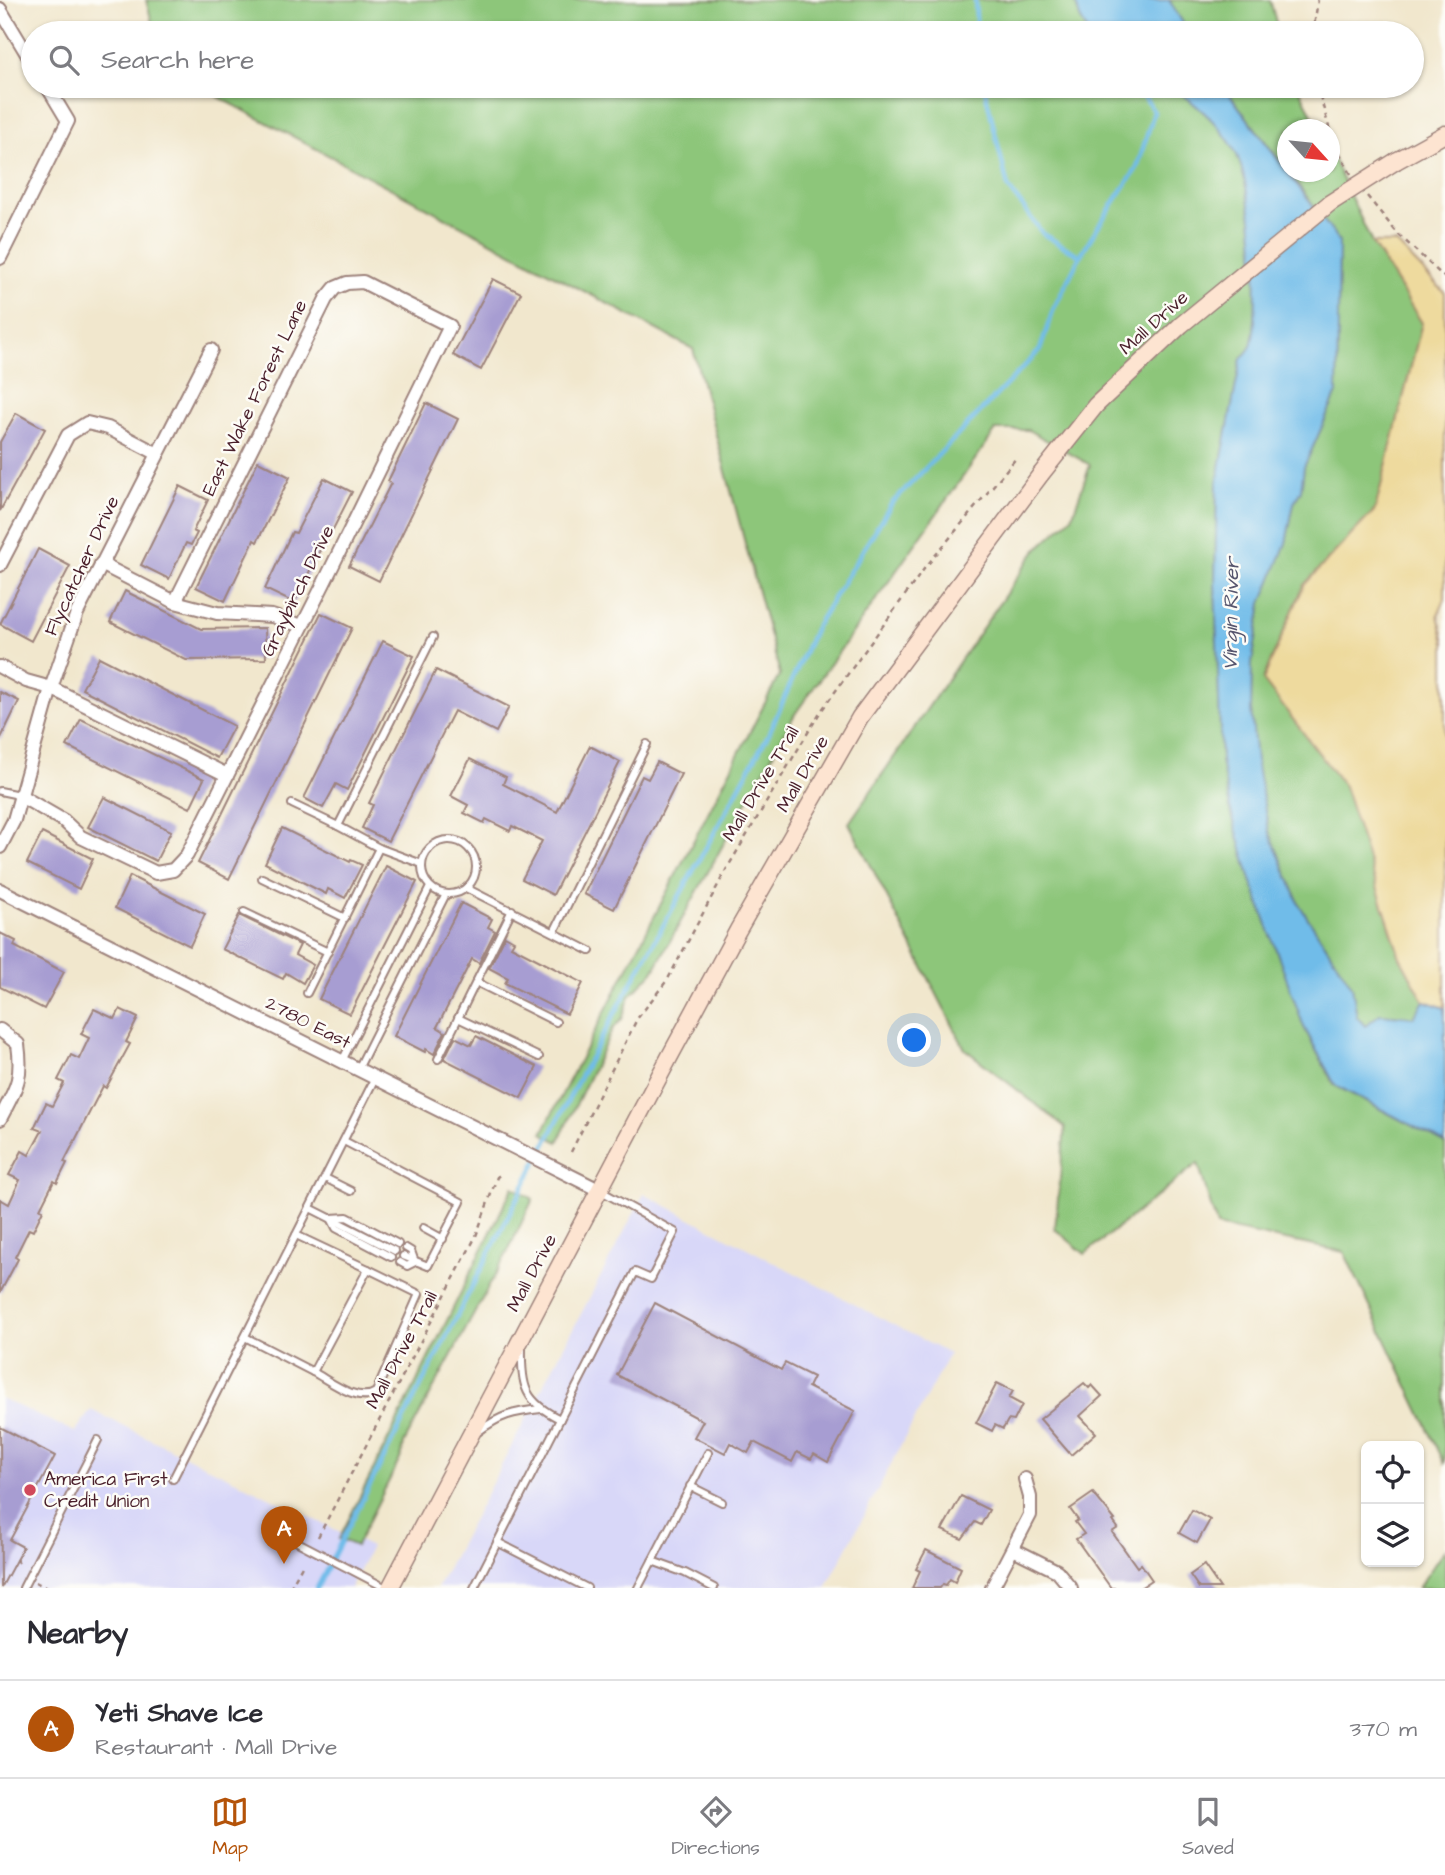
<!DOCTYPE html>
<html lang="en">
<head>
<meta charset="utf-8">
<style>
  :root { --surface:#fff; --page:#f7f7f7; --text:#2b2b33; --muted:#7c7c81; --line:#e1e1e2; --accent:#b45309 }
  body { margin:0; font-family:"Architects Daughter",sans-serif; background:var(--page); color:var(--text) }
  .controls { position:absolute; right:21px; bottom:21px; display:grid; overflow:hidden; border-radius:10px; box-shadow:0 2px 5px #0004 }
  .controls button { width:63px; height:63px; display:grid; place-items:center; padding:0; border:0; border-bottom:2px solid var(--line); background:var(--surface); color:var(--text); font:35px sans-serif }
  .compass { position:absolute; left:1277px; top:119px; width:63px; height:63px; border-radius:50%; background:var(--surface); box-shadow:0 2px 5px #0004; rotate:117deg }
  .you { position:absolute; left:915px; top:1041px; width:24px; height:24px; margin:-18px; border:5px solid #fff; border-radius:50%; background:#1a73e8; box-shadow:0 0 0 10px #1a73e833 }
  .badge { display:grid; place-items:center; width:46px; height:46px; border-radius:50%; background:var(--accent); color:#fff; font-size:23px; font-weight:700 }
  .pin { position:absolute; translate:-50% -58px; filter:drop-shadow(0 2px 4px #0008) }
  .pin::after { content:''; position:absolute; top:37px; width:24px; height:21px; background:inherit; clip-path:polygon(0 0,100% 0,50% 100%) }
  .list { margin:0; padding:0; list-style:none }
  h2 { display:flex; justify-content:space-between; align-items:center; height:91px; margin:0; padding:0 28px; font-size:30px }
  h2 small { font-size:23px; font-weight:400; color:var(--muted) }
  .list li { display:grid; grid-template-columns:46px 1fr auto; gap:21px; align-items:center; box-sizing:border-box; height:98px; padding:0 28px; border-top:2px solid var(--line) }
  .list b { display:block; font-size:26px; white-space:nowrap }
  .list p { margin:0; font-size:23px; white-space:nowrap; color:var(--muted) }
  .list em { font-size:23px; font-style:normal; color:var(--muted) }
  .icon { flex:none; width:38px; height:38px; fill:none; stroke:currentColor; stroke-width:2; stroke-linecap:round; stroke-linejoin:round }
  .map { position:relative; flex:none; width:1445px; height:1588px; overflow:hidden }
  .search { position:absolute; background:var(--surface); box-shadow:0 2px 5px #0004; left:21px; right:21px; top:21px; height:77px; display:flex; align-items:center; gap:18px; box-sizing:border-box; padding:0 24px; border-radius:38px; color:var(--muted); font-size:26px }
  .sheet { height:189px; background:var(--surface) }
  nav { display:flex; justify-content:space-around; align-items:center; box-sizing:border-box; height:98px; border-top:2px solid var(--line); background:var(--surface); font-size:19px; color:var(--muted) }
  nav a { display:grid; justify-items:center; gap:4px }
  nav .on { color:var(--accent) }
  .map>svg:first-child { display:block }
</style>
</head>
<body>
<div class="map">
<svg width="1445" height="1588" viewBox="0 0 1445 1588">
  <rect width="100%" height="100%" fill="#fdfcf7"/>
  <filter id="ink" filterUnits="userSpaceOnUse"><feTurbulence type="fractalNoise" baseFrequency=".0143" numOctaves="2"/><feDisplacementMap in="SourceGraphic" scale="14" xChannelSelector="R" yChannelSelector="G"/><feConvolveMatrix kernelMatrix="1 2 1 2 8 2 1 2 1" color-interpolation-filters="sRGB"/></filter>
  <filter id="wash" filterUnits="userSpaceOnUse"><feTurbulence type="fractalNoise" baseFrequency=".00686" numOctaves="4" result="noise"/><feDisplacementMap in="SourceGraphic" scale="28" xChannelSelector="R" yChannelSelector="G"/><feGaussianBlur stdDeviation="1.57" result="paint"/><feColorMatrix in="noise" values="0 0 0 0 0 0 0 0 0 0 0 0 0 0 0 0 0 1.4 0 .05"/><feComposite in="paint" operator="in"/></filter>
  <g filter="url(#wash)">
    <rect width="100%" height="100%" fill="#f1e7cd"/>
    <!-- built -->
    <g fill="#d8d7f8">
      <path d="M644,1194L949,1354L826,1588H437Z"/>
      <path d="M0,1398L75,1432L91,1410L371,1547L350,1588H0Z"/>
    </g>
    <!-- green -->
    <g fill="#8dc67a" stroke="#6c7252" stroke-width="2">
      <path d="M146,0H1075L1080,18L1089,33H155Z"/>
      <path d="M1169,0H1270L1279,33H1189Z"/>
      <path d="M198,86H1172C1195,104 1221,124 1235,151C1253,184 1262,310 1251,346C1249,351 1244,355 1241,359L1217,483L1215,582L1221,760L1230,808L1251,880L1304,1027L1334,1085L1445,1143V1464L1344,1252L1217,1226L1198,1163L1085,1254L1055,1229L1065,1127L965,1049L849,823L1036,550L1072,517L1090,465L1028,430H996L795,714L653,972L630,996L622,1019L612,1030L558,1142L542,1133L780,674L693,349Z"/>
      <path d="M1223,86H1298L1319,129L1288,130L1287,170Z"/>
      <path d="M1330,152L1372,243L1422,323L1375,510L1304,585L1263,679L1344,786L1400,957L1424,1001L1414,1017L1380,1014L1365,1026L1357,1017L1352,986L1300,906L1269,831L1256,761L1251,710L1252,662L1262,603L1286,543L1294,503L1301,490L1304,467L1337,393L1339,241L1289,172H1330Z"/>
      <path d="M513,1187L533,1199L507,1253L404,1443L402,1455L356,1546L339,1539Z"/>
      <path d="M1445,1549V1588H1418Z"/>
    </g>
    <!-- sand -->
    <path fill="#eeda9e" stroke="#9c7c64" stroke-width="2" d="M1372,243H1396L1445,293V599L1438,615L1445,642V1008L1424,1001L1400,957L1344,786L1263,680L1304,585L1375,510L1422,323Z"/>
    <!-- water -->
    <g fill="#6fbce9" stroke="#5c6e8a" stroke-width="2">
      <path d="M1075,0H1169L1189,33H1089L1080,18Z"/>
      <path d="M1172,86H1223L1339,241L1337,393L1304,467L1301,490L1294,503L1286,543L1262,603L1252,662L1251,710L1256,761L1269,831L1300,906L1352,986L1357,1017L1365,1026L1380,1014L1414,1017L1424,1001L1445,1008V1143L1335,1085L1304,1027L1251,880L1230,808L1221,760L1215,582L1217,483L1241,359C1244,355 1249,351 1251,346C1262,310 1253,184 1235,151C1221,124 1195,104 1172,86Z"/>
    </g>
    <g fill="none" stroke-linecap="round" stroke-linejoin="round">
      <!-- stream -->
      <g stroke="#6fbce9" stroke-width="4.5">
        <path d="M975,0L977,33"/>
        <path d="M984,86L1008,187L1043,234L1080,256"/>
        <path d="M317,1588L580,1077L769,733L815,628L892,503L1040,350L1053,310L1080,256L1097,228L1137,168L1154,112L1137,86"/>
      </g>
    </g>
    <g id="blocks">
      <!-- building -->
      <g fill="#a79dd2">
        <path d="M493,279L521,293L481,370L453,355Z"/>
        <path d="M426,403L458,419L379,581L349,566L391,483L388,481Z"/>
        <path d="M16,413L45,429L0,511V442Z"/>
        <path d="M258,461L290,477L257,542L254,540L225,601L196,587Z"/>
        <path d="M324,478L352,492L325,545L323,544L294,603L265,589L292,532L296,533Z"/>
        <path d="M180,486L208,500L193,531L197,533L191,545L186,543L169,579L141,565Z"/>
        <path d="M38,549L70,566L31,641L0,624Z"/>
        <path d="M125,591L201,629L265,628L266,659L186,660L110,622Z"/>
        <path d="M321,613L352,628L229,879L198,863Z"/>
        <path d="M383,641L414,656L347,790L336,784L323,808L304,798Z"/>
        <path d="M99,657L234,726L217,758L82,689Z"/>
        <path d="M436,670L509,707L496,732L454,711L388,841L362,828L373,805L369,803Z"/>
        <path d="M0,692L19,701L0,740Z"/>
        <path d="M81,719L204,779L190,808L67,746Z"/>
        <path d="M590,746L620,762L553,895L522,879L542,841L512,826L510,831L486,819L484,823L464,813L468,805L451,796L470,759L506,777L503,784L557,812Z"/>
        <path d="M657,762L681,774L614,909L584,894L642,776L648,779Z"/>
        <path d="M104,797L171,831L156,861L88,827Z"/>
        <path d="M282,828L350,862L351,860L362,865L345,898L328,889L326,894L265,863Z"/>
        <path d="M42,833L93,859L79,889L27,863Z"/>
        <path d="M386,866L417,882L350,1014L319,999Z"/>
        <path d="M130,876L205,914L190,946L115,908Z"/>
        <path d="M461,903L492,919L488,927L495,931L479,963L472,959L437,1027L445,1032L434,1054L426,1049L425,1052L394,1036Z"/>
        <path d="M239,915L300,945L295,955L313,965L303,983L286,973L283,979L222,949Z"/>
        <path d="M0,933L16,941L14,946L64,972L44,1009L0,987Z"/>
        <path d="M505,936L514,941L511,946L583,983L567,1014L505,983L508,978L489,968Z"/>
        <path d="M94,1009L115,1019L120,1009L138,1018L126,1042L130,1044L106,1088L103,1086L64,1162L67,1163L57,1183L54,1181L40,1209L43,1210L33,1231L29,1229L15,1257L18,1259L0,1293V1199L9,1204L20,1180L9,1175L22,1151L29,1155L42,1131L34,1128L46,1103L52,1106L64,1083L58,1080L71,1055L79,1059L89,1038L81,1034Z"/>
        <path d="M476,1036L537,1067L521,1098L444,1059L455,1037L471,1045Z"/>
        <path d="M655,1303L781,1370L785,1363L813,1377L808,1387L855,1411L828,1462L814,1454L811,1459L797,1452L792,1462L754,1442L748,1453L730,1443L725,1453L694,1437L703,1421L617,1375Z"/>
        <path d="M997,1383L1013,1391L1009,1398L1022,1405L1014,1421L1008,1420L1003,1429L995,1425L992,1431L976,1423Z"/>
        <path d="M1084,1383L1089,1388L1092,1385L1102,1396L1080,1416L1096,1433L1071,1455L1040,1419Z"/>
        <path d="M0,1427L55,1456L10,1540L23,1547L1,1588Z"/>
        <path d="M1093,1493L1115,1520L1113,1521L1118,1528L1112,1532L1137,1567L1141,1564L1152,1580L1140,1588H1111L1076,1539L1084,1534L1075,1522L1078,1520L1070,1509Z"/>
        <path d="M961,1496L989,1510L981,1525L975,1522L962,1539L942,1530Z"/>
        <path d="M1192,1510L1210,1520L1197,1543L1179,1533Z"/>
        <path d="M926,1550L961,1568L955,1582L950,1579L946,1585L943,1584L940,1588H912L920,1571L916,1569Z"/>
        <path d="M1204,1565L1220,1588H1199L1190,1575Z"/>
      </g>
    </g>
  </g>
  <g filter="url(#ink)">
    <use href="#blocks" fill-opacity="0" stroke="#9e837c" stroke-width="2"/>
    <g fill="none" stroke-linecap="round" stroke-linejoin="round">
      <defs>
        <g id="service">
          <path d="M0,791L19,795"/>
          <path d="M292,804L338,826L433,637"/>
          <path d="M338,826L379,848L422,864"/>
          <circle cx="449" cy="867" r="27"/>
          <path d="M262,878L345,918"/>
          <path d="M466,888L590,951"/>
          <path d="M512,910L476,982L556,1022"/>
          <path d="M244,912L328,952"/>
          <path d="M554,932L647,744"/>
          <path d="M307,993L379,848"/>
          <path d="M458,1018L539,1057"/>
          <path d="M438,1059L476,982"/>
          <path d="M342,1061L430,887"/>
          <path d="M358,1069L446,894"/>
          <path d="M344,1141L461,1202L428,1266L403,1256"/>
          <path d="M325,1178L351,1191"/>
          <path d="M310,1208L395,1251"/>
          <path d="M423,1228L443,1239"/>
          <path d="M391,1257L336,1228L331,1218L347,1217L398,1244"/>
          <path d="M400,1262L407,1266L415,1262L411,1251L406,1248"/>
          <path d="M245,1337L313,1372L368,1269L296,1235"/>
          <path d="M522,1348C521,1387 525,1402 560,1419"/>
          <path d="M313,1372C330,1381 358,1404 376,1392L419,1294L368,1269"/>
          <path d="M478,1432C500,1415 513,1412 541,1409"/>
          <path d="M173,1479L375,1078"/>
          <path d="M690,1486L722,1502"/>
          <path d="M284,1535L386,1588"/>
          <path d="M497,1542L587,1588"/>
          <path d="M652,1561L685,1573L714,1588"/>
          <path d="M23,1588L98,1440"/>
          <path d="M474,1588L635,1272L651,1279L675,1232L601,1191"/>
          <path d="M638,1588L708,1453"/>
        </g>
        <g id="minor">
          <path d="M0,9L33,64"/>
          <path d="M0,258L68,121L47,86"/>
          <path d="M101,564L175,602L217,613L272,616L302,626"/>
          <path d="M0,565L68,435L87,423L108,428L158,454"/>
          <path d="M0,667L26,681L51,688L227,775"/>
          <path d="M19,795L64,821L81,837L156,873L173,870L187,855L324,583L450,326L363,282L347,283L335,288L326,299L175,602"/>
          <path d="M0,847L14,820L51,688L77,613L211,350"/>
          <path d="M0,890L599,1190"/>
          <path d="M0,1030L18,1044C23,1080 16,1088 0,1119"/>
          <path d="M1013,1549L1057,1571L1071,1588"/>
          <path d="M992,1588L1030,1515V1497L1025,1479"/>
        </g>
        <g id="secondary">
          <path d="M1396,161L1445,134"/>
          <path d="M390,1588L670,1056L738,930L860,717L1041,474"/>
        </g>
      </defs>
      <!-- service casing -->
      <use href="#service" stroke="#9e837c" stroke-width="10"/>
      <!-- minor casing -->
      <use href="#minor" stroke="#9e837c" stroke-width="16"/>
      <!-- secondary casing -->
      <use href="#secondary" stroke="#9e837c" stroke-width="19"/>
      <!-- path -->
      <g stroke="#9e837c" stroke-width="2.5" stroke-dasharray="5 5" stroke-linecap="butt">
        <path d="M1313,33L1318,0"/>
        <path d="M1317,86L1333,141L1351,174"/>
        <path d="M1367,196L1398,234L1445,278"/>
        <path d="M571,1152L637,1019L668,979L726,870L819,714L924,569L1017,457"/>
        <path d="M318,1537L476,1236L497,1177L503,1173"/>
        <path d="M16,1559L21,1567"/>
        <path d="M35,1582L48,1588"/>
        <path d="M290,1588L304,1562"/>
      </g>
      <!-- service -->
      <use href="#service" stroke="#fff" stroke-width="6"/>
      <!-- minor -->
      <use href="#minor" stroke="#fff" stroke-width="12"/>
      <!-- secondary -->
      <use href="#secondary" stroke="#fde4d1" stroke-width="16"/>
      <defs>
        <path id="secondary-bridge" d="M1041,474L1096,405L1181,325L1330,203L1396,161"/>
      </defs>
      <!-- secondary-bridge casing -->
      <use href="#secondary-bridge" stroke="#9e837c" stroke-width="19" stroke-linecap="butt"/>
      <!-- secondary-bridge -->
      <use href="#secondary-bridge" stroke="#fde4d1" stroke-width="16"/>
    </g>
  </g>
  <!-- markers -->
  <circle fill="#d1495b" stroke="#fdfcf7" stroke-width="2.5" cx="30" cy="1490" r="7"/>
  <g text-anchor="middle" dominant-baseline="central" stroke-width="5" stroke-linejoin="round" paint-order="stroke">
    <!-- street labels -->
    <g font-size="19" fill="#4a1f2b" stroke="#fdfcf7">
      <text transform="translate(1154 323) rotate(-42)">Mall Drive</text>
      <text transform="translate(255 398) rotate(-64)">East Wake Forest Lane</text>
      <text transform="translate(82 566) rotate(-65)">Flycatcher Drive</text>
      <text transform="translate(298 591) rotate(-64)">Graybirch Drive</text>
      <text transform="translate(803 774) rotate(-60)">Mall Drive</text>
      <text transform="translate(761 784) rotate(-59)">Mall Drive Trail</text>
      <text transform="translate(308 1023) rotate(27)">2780 East</text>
      <text transform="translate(532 1273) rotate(-62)">Mall Drive</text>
      <text transform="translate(402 1350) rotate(-62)">Mall Drive Trail</text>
    </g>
    <!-- poi labels -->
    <g font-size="19" fill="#4a1f2b" stroke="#fdfcf7" text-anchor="start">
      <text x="44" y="1479">America First<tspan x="44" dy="22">Credit Union</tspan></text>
    </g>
    <!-- water labels -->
    <g font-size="21" font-style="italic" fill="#57566e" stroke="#fdfcf7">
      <text transform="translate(1231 614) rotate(-89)">Virgin River</text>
    </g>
  </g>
</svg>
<div class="controls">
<button><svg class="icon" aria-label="locate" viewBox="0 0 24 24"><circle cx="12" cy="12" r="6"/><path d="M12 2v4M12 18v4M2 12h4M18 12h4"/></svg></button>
<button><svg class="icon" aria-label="layers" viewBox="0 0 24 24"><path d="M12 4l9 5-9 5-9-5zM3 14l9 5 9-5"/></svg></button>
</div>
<svg class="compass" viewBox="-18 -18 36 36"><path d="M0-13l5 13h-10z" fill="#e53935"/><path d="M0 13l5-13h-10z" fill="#7c7c81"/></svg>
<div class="you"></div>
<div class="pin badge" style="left:284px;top:1564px">A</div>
<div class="search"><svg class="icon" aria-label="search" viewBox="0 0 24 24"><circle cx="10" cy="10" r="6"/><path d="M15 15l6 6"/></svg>Search here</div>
</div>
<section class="sheet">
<h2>Nearby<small></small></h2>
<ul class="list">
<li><span class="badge">A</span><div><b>Yeti Shave Ice</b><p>Restaurant · Mall Drive</p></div><em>370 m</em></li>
</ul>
</section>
<nav>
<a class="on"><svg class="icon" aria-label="map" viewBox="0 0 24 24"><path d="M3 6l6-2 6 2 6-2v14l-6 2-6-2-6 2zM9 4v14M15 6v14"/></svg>Map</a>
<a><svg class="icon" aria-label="directions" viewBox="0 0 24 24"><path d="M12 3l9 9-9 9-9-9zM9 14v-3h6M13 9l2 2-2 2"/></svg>Directions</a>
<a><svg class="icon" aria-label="saved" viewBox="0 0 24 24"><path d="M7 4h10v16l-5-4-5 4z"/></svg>Saved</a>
</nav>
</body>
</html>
